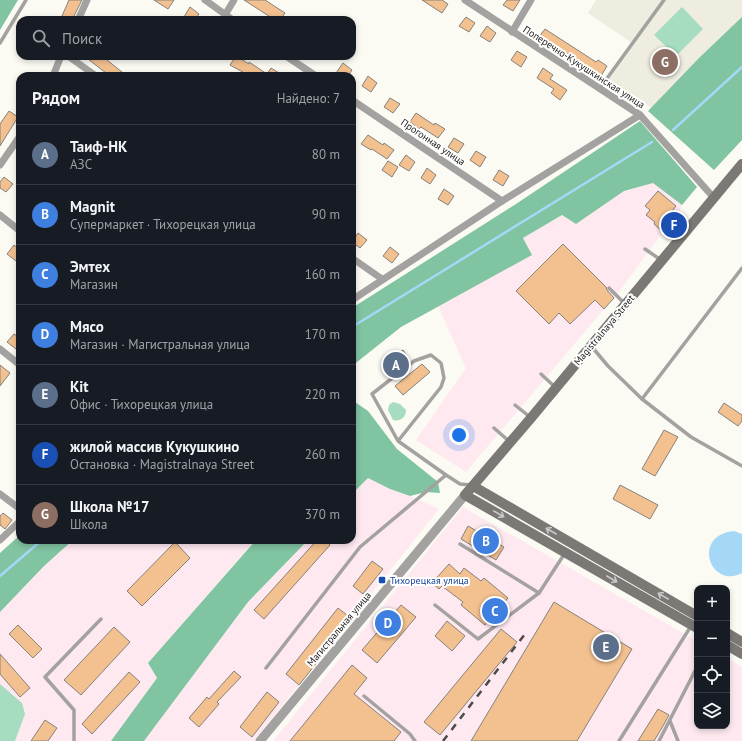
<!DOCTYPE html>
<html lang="ru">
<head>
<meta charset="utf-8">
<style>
  :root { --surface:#171b24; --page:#20242c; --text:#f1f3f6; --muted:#9ea1a6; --line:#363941; --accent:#238c0c }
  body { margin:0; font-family:"PT Sans",sans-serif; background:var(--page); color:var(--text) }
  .controls { position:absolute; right:12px; bottom:12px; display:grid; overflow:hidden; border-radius:8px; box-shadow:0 2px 6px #0003 }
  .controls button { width:36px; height:36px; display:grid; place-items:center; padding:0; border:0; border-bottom:1px solid var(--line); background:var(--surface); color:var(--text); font:20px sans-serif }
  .you { position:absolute; left:459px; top:435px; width:14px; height:14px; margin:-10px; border:3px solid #fff; border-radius:50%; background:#1a73e8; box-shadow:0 0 0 6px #1a73e833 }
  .badge { display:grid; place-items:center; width:26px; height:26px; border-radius:50%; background:var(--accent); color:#fff; font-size:13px; font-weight:700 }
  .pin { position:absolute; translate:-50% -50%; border:2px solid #fff; box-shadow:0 1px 4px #0006 }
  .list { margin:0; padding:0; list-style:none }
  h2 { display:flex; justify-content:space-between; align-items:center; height:52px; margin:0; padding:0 16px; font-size:17px }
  h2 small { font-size:13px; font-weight:400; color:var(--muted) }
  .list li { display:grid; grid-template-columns:26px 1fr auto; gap:12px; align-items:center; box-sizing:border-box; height:60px; padding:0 16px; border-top:1px solid var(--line) }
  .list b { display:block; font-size:15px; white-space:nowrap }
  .list p { margin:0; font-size:13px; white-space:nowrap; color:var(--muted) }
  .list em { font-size:13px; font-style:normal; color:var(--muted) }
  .icon { flex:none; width:22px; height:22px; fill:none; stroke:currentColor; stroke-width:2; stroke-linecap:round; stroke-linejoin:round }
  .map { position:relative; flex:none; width:742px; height:741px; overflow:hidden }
  .search { position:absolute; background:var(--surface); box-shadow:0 2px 6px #0003; left:16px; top:16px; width:340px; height:44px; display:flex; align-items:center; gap:10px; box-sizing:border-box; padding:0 14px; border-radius:12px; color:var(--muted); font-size:15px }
  .panel { position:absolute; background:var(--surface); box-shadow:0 2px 6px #0003; left:16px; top:72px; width:340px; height:472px; border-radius:12px }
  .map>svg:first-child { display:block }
</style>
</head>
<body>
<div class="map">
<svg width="742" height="741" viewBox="0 0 742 741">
  <rect width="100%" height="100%" fill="#fbfaf3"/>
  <!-- industrial -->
  <g fill="#fee9f0">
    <path d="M653,183L682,205L678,216L663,232L615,297L604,309L466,472L416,440L466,368L438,306L532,255L523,238L562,215L576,224L624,191Z"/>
    <path d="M368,478L390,489L410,496L439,509L254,741H144L248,602L308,540H352V494Z"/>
    <path d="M463,507L697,641V726H727V658L742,667V741H273Z"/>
    <path d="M73,540H255L148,663L157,678L111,741H15L25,714L22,703L0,684V612L44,566Z"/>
  </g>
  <!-- built -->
  <path fill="#efeddf" d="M596,0H742V29L662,114L606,81L632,43L588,13Z"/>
  <!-- green -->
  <g fill="#a6ddc0">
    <path d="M682,7L703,29L676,56L654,35Z"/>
    <path d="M393,402L400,404L406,410C406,417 400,422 393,420L388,410L389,405Z"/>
    <path d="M0,684L22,703L25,714L15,741H0Z"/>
  </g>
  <!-- forest -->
  <g fill="#80c4a1">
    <path d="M0,0H18L0,30Z"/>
    <path d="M742,17V140L714,170L648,111L699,58Z"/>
    <path d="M640,121L697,187L682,205L653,183L624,191L576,224L562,215L523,238L532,255L401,327L352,366V308L516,204Z"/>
    <path d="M352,400L368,411L397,449L438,482L440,493L426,492L410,496L390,489L368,478L352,494Z"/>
    <path d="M20,535V540H73L44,566L0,612V553Z"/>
    <path d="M256,540H308L248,602L144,741H111L157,678L148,663Z"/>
  </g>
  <!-- water -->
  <path fill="#a5d8f7" d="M734,531L742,534V573C710,590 691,535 734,531Z"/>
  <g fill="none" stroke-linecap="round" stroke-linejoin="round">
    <!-- stream -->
    <g stroke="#a5d8f7" stroke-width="2.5">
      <path d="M673,130L742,67"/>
      <path d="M352,327L652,142"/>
      <path d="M0,576L42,540"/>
    </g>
  </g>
  <!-- building -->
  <g fill="#f3c18f" stroke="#85817c">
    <path d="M69,0H82L72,20L62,16Z"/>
    <path d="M154,0H174L168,9Z"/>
    <path d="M244,0H265L285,13L280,20H275Z"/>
    <path d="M422,0H442L448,4L442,13Z"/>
    <path d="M507,0H520L513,11L503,5Z"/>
    <path d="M190,7L199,14L195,20H189L184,17Z"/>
    <path d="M466,17L475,23L469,32L459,26Z"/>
    <path d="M487,26L496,33L490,42L480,36Z"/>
    <path d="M545,29L596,62L598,60L607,66L601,76L584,64L582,67L538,38Z"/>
    <path d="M517,51L527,57L521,67L511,60Z"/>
    <path d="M84,56H102L127,76H110Z"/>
    <path d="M236,56L249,64V62L267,74L271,68L284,76H250L230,65Z"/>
    <path d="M343,63L352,70L348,76H341L336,73Z"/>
    <path d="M543,68L553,75L550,79L567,90L560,100L551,93L554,89L537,78Z"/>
    <path d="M368,76L377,83L371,92L362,86Z"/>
    <path d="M390,98L400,104L393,113L384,107Z"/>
    <path d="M9,111L18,117L0,146V124Z"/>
    <path d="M416,113L434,125L435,123L445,129L438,138L421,127L419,129L410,122Z"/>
    <path d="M368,135L383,145L384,143L394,150L387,159L372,149L371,150L361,144Z"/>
    <path d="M454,138L464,144L458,153L448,147Z"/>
    <path d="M476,151L486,157L480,167L470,160Z"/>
    <path d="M406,155L415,162L409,171L399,165Z"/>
    <path d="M388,161L398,167L392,177L382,170Z"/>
    <path d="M427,168L436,175L430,184L421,178Z"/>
    <path d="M499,170L509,176L503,186L493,180Z"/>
    <path d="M4,177L13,184L6,192L0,188V182Z"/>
    <path d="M444,189L454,196L448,205L438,199Z"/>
    <path d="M658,191L676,206L672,211L678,216L663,232L654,224L655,222L646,215L650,210L645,206Z"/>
    <path d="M358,233L367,240L360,248L352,242Z"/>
    <path d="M563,244L606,287L607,290L614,298L604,309L595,300L570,324L559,313L549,324L516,291Z"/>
    <path d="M14,245L20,250V257L16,261L7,254Z"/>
    <path d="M390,247L399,254L392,263L383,256Z"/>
    <path d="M14,334L20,338V344L16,349L7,342Z"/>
    <path d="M403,350L409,359L394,370L387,361Z"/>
    <path d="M422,364L430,372L403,395L395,386Z"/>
    <path d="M0,365L10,373L0,386Z"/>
    <path d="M724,403L742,415V421L738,426L718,412Z"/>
    <path d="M664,430L678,437L655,476L642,469Z"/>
    <path d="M620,485L658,505L650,519L613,499Z"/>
    <path d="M3,513L12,520L5,529L0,525V516Z"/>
    <path d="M468,526L504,547L496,560L461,539Z"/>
    <path d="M317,540H325L330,545L264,619L254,610Z"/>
    <path d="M175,542L190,558L142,606L127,591Z"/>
    <path d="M372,561L383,569L363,594L353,586Z"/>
    <path d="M449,564L460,574L464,568L481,581L484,578L508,598L485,625L461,605L463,602L442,586L439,589L432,583Z"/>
    <path d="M554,602L632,649L577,741H471Z"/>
    <path d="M401,605L416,617L377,663L362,650Z"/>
    <path d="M338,608L352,619L299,685L286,674Z"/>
    <path d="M447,621L465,636L452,651L435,636Z"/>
    <path d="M18,625L42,649L33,658L9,634Z"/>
    <path d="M114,627L130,642L81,695L64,680Z"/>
    <path d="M501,629L517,642L440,735L424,722Z"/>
    <path d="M0,654L30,688L20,697L0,674Z"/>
    <path d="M352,665L367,678L354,694L401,732L394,741H290Z"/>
    <path d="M234,671L241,677L217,702L219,704L199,727L189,718L207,697L209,699Z"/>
    <path d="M129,672L140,682L92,734L82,724Z"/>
    <path d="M267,692L279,702L252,737L240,727Z"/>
    <path d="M658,709L669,715L663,726L654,741H638Z"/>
    <path d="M45,720L57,728L48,741H31Z"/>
  </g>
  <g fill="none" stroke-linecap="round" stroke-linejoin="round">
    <!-- service -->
    <g stroke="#a4a2a0" stroke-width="3.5">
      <path d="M0,43L26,0"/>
      <path d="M600,88L664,0"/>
      <path d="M645,249L661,260"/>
      <path d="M609,288L625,304"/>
      <path d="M592,347L608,366L642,399L691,437L742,466"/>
      <path d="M541,374L555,387"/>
      <path d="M642,399L742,268"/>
      <path d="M515,405L530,417"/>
      <path d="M494,428L510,442"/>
      <path d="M398,441L372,394L414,361L431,355L441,363L444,378L441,387L398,441L446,475L460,484L471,485"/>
      <path d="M460,544L539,593L565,553"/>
      <path d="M435,605L478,639L539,593"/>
      <path d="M266,668L360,547L446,475"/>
      <path d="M364,696L410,734L415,741"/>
      <path d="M670,721L678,741"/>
      <path d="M74,741V710L45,677L101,619"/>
      <path d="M619,741L691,626"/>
      <path d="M659,741L697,667"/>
    </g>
    <!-- minor -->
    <g stroke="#a4a2a0" stroke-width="7">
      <path d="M205,0L233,20"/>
      <path d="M465,0L640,115L714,198"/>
      <path d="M225,15L234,0"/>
      <path d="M78,20L87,0"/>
      <path d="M512,32L531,0"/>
      <path d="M68,56L96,76"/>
      <path d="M286,56L316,76"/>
      <path d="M53,76L61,56"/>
      <path d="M352,100L502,201"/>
      <path d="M0,165L20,136"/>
      <path d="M0,215L20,231"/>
      <path d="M352,258L382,279"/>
      <path d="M352,300L502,201L640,115"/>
      <path d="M0,349L20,365"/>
      <path d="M0,494L20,509"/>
      <path d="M0,540L20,521"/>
    </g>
    <!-- tertiary -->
    <path stroke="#a4a2a0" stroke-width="9" d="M260,741L465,495"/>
    <!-- secondary -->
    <g stroke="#7b7875" stroke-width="10">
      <path d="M473,486L697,616"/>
      <path d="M697,628L465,495L531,418L742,164"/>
      <path d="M727,633L742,642"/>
      <path d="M727,645L742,654"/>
    </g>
    <!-- rail -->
    <path stroke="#4b4a47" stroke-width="2.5" stroke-dasharray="7 7" stroke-linecap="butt" d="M443,741L525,634"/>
  </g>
  <!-- one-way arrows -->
  <defs><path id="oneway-shaft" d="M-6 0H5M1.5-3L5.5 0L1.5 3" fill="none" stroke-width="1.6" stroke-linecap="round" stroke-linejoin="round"/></defs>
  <g stroke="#cac9c8">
    <use href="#oneway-shaft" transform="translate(499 514) rotate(30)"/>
    <use href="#oneway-shaft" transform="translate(551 531) rotate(-150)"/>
    <use href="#oneway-shaft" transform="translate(612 579) rotate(30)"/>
    <use href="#oneway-shaft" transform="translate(663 596) rotate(-150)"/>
  </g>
  <!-- markers -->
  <rect fill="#1a4fb4" stroke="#fff" stroke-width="1.5" x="378" y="576" width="8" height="8" rx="2"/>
  <g text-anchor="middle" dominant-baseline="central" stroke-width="4" stroke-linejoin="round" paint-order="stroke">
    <!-- street labels -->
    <g font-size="10" fill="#1a1917" stroke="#fff">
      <text transform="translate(584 67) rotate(33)">Поперечно-Кукушкинская улица</text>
      <text transform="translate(433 142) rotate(34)">Прогонная улица</text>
      <text transform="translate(604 330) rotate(-50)">Magistralnaya Street</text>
      <text transform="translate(339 629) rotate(-50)">Магистральная улица</text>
    </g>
    <!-- transit labels -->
    <g font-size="10" fill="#164399" stroke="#fff" text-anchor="start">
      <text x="390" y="580">Тихорецкая улица</text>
    </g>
  </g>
</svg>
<div class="controls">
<button>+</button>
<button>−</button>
<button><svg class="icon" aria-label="locate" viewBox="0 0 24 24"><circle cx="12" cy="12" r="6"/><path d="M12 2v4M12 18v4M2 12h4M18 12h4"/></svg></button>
<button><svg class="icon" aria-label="layers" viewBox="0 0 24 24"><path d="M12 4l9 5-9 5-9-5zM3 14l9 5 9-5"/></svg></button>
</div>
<div class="you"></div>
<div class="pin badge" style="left:396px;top:365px;background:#5c6f8a">A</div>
<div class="pin badge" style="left:486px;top:541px;background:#3f7fe0">B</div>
<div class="pin badge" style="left:495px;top:611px;background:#3f7fe0">C</div>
<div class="pin badge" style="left:388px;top:623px;background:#3f7fe0">D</div>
<div class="pin badge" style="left:606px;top:647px;background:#5c6f8a">E</div>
<div class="pin badge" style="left:674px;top:225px;background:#1a4fb4">F</div>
<div class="pin badge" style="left:665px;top:62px;background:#8d6e63">G</div>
<div class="search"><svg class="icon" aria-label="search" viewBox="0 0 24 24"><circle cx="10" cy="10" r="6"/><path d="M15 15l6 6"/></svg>Поиск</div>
<section class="panel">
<h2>Рядом<small>Найдено: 7</small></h2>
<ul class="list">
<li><span class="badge" style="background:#5c6f8a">A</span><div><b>Таиф-НК</b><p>АЗС</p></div><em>80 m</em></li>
<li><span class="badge" style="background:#3f7fe0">B</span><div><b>Magnit</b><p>Супермаркет · Тихорецкая улица</p></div><em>90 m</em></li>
<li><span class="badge" style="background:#3f7fe0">C</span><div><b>Эмтех</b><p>Магазин</p></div><em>160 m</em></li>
<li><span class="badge" style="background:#3f7fe0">D</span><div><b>Мясо</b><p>Магазин · Магистральная улица</p></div><em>170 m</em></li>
<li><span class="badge" style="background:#5c6f8a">E</span><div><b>Kit</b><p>Офис · Тихорецкая улица</p></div><em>220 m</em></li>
<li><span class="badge" style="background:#1a4fb4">F</span><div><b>жилой массив Кукушкино</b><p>Остановка · Magistralnaya Street</p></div><em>260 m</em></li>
<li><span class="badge" style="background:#8d6e63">G</span><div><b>Школа №17</b><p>Школа</p></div><em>370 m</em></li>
</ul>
</section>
</div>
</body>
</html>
